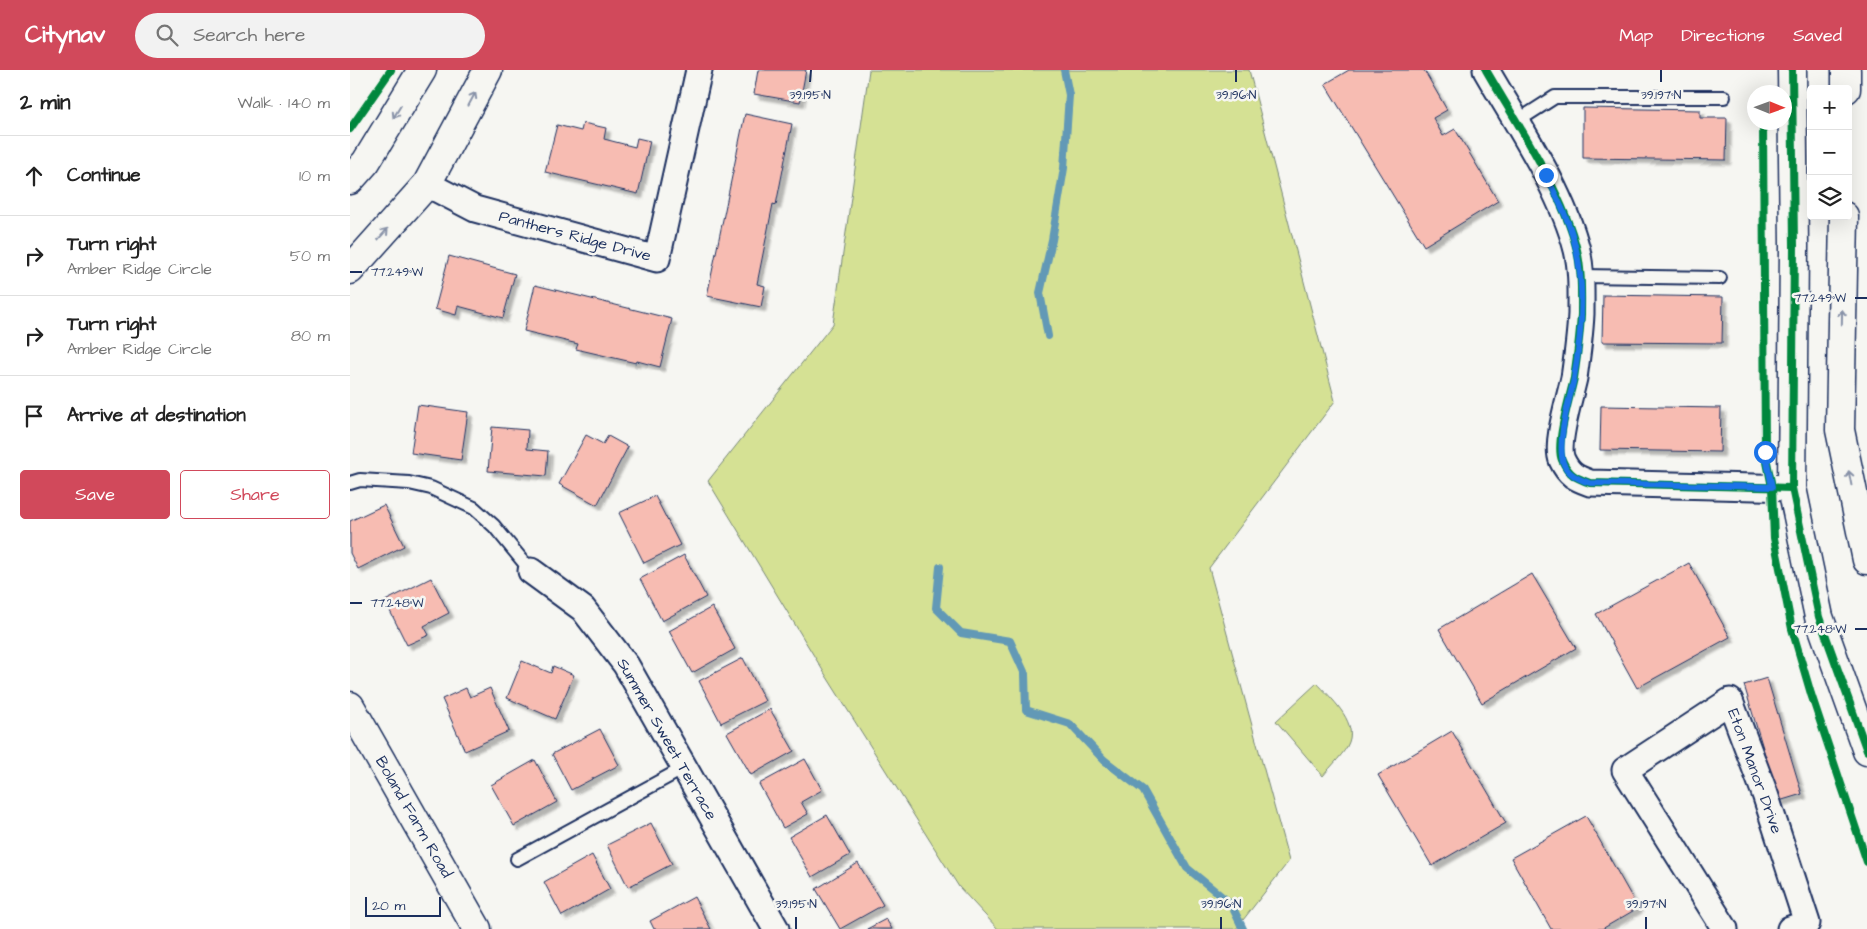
<!DOCTYPE html>
<html lang="en">
<head>
<meta charset="utf-8">
<style>
  :root { --surface:#fff; --page:#f2f2f2; --text:#222; --muted:#767676; --line:#e0e0e0; --accent:#d1495b }
  body { margin:0; font-family:"Architects Daughter",sans-serif; background:var(--page); color:var(--text) }
  .controls { position:absolute; right:15px; top:15px; display:grid; overflow:hidden; border-radius:5px; box-shadow:0 5px 20px #0002 }
  .controls button { width:45px; height:45px; display:grid; place-items:center; padding:0; border:0; border-bottom:1px solid var(--line); background:var(--surface); color:var(--text); font:25px sans-serif }
  .compass { position:absolute; left:1397px; top:15px; width:45px; height:45px; border-radius:50%; background:var(--surface); box-shadow:0 5px 20px #0002; rotate:91deg }
  .scale { position:absolute; left:15px; bottom:12px; width:76px; box-sizing:border-box; padding-left:5px; border:2px solid #1b2f5e; border-top:0; font-size:14px; line-height:18px; white-space:nowrap; color:#1b2f5e; -webkit-text-stroke:4px #f6f6f2; paint-order:stroke }
  .stop { position:absolute; width:15px; height:15px; margin:-11px; border:4px solid #1a73e8; border-radius:50%; background:#fff }
  .stop.end { background:#1a73e8; border-color:#fff; box-shadow:0 1px 5px #0008 }
  .list { margin:0; padding:0; list-style:none }
  h2 { display:flex; justify-content:space-between; align-items:center; height:65px; margin:0; padding:0 20px; font-size:21px }
  h2 small { font-size:16px; font-weight:400; color:var(--muted) }
  .list li { display:grid; grid-template-columns:32px 1fr auto; gap:15px; align-items:center; box-sizing:border-box; height:80px; padding:0 20px; border-top:1px solid var(--line) }
  .list b { display:block; font-size:19px; white-space:nowrap }
  .list p { margin:0; font-size:16px; white-space:nowrap; color:var(--muted) }
  .list em { font-size:16px; font-style:normal; color:var(--muted) }
  .actions { display:flex; gap:10px; padding:15px 20px }
  .actions a { flex:1; padding:11px 0; border:1px solid var(--accent); border-radius:5px; text-align:center; font-size:18px; color:var(--accent) }
  .actions .main { background:var(--accent); color:#fff }
  .icon { flex:none; width:28px; height:28px; fill:none; stroke:currentColor; stroke-width:2; stroke-linecap:round; stroke-linejoin:round }
  .map { position:relative; flex:none; width:1517px; height:859px; overflow:hidden }
  header { display:flex; align-items:center; gap:30px; box-sizing:border-box; height:70px; padding:0 25px; background:var(--accent); color:#fff }
  header strong { font-size:24px }
  nav { display:flex; gap:28px; margin-inline-start:auto; font-size:18px }
  .search { width:350px; height:45px; background:var(--page); display:flex; align-items:center; gap:12px; box-sizing:border-box; padding:0 18px; border-radius:28px; color:var(--muted); font-size:19px }
  main { display:flex }
  aside { flex:1; background:var(--surface) }
  .map>svg:first-child { display:block }
</style>
</head>
<body>
<header>
<strong>Citynav</strong>
<div class="search"><svg class="icon" aria-label="search" viewBox="0 0 24 24"><circle cx="10" cy="10" r="6"/><path d="M15 15l6 6"/></svg>Search here</div>
<nav><a>Map</a><a>Directions</a><a>Saved</a></nav>
</header>
<main>
<aside>
<h2>2 min<small>Walk · 140 m</small></h2>
<ul class="list">
<li><svg class="icon" aria-label="ahead" viewBox="0 0 24 24"><path d="M12 20V5M6 11l6-6 6 6"/></svg><div><b>Continue</b></div><em>10 m</em></li>
<li><svg class="icon" aria-label="right" viewBox="0 0 24 24"><path d="M7 20v-9h11M14 6l5 5-5 5"/></svg><div><b>Turn right</b><p>Amber Ridge Circle</p></div><em>50 m</em></li>
<li><svg class="icon" aria-label="right" viewBox="0 0 24 24"><path d="M7 20v-9h11M14 6l5 5-5 5"/></svg><div><b>Turn right</b><p>Amber Ridge Circle</p></div><em>80 m</em></li>
<li><svg class="icon" aria-label="arrive" viewBox="0 0 24 24"><path d="M6 21V4h12l-3 4 3 4H6"/></svg><div><b>Arrive at destination</b></div></li>
</ul>
<div class="actions"><a class="main">Save</a><a>Share</a></div>
</aside>
<div class="map">
<svg width="1517" height="859" viewBox="0 0 1517 859">
  <defs>
    <filter id="shadow"><feDropShadow dx="4.5" dy="4.5" stdDeviation="1" flood-color="#0004"/></filter>
  </defs>
  <rect width="100%" height="100%" fill="#f6f6f2"/>
  <filter id="ink" filterUnits="userSpaceOnUse"><feTurbulence type="fractalNoise" baseFrequency=".02" numOctaves="2"/><feDisplacementMap in="SourceGraphic" scale="10" xChannelSelector="R" yChannelSelector="G"/><feConvolveMatrix kernelMatrix="1 2 1 2 8 2 1 2 1" color-interpolation-filters="sRGB"/></filter>
  <g filter="url(#ink)">
    <!-- green -->
    <g fill="#d5e194" stroke="#788879">
      <path d="M519,0H899L985,331L859,498L939,791L886,859H648L609,817L475,604L358,411L483,254Z"/>
      <path d="M967,613C980,627 1007,651 999,672C996,682 980,697 973,706L926,651Z"/>
    </g>
    <g fill="none" stroke-linecap="round" stroke-linejoin="round">
      <!-- stream -->
      <g stroke="#6299b6" stroke-width="8">
        <path d="M698,266L690,223L702,170L714,98L719,25L714,0"/>
        <path d="M590,497L586,538L611,563L660,571L675,604L676,640L720,654L754,690L793,720L837,798L881,834L893,859"/>
      </g>
    </g>
    <!-- building -->
    <g fill="#f7bcb2" stroke="#1b2f5e" filter="url(#shadow)">
      <path d="M408,0H456L450,32L404,24Z"/>
      <path d="M999,0H1074L1097,40L1083,48L1093,66L1105,59L1148,131L1074,176L975,14Z"/>
      <path d="M1233,38L1350,40V48H1377L1376,90L1233,88Z"/>
      <path d="M395,44L442,54L426,135L423,134L407,214L415,216L411,237L357,226Z"/>
      <path d="M233,53L256,58L254,69L285,77L287,68L300,71L288,124L195,102L207,55L231,61Z"/>
      <path d="M99,186L165,204L153,248L108,236L106,245L85,239Z"/>
      <path d="M185,215L322,249L310,297L287,291L286,293L226,279L228,274L174,261Z"/>
      <path d="M1253,225L1373,227L1372,273L1252,272Z"/>
      <path d="M68,335L118,342L111,390L61,383Z"/>
      <path d="M1251,336L1371,338L1370,382L1250,380Z"/>
      <path d="M142,357L178,360L177,379L198,381L196,406L138,401Z"/>
      <path d="M236,365L253,374L258,366L278,377L247,435L209,414Z"/>
      <path d="M305,426L330,475L294,493L269,443Z"/>
      <path d="M34,435L54,476L8,499L0,483V451Z"/>
      <path d="M334,485L356,527L312,551L290,509Z"/>
      <path d="M1339,493L1380,567L1287,618L1246,544Z"/>
      <path d="M1182,504L1226,578L1132,633L1089,559Z"/>
      <path d="M81,508L99,543L74,556L79,565L57,575L35,531Z"/>
      <path d="M362,537L385,579L342,603L319,561Z"/>
      <path d="M393,588L415,631L371,653L349,611Z"/>
      <path d="M172,591L201,603L203,596L224,605L205,649L157,628Z"/>
      <path d="M1417,608L1452,724L1429,731L1394,615Z"/>
      <path d="M116,618L120,627L140,618L159,661L115,681L92,629Z"/>
      <path d="M420,639L444,681L401,705L377,663Z"/>
      <path d="M250,659L269,695L221,720L202,684Z"/>
      <path d="M1102,661L1156,753L1082,796L1028,705Z"/>
      <path d="M455,689L472,720L451,732L458,744L433,758L409,714Z"/>
      <path d="M185,690L207,732L164,756L141,715Z"/>
      <path d="M477,745L500,785L462,807L439,767Z"/>
      <path d="M1236,746L1288,838L1252,859H1201L1161,788Z"/>
      <path d="M301,753L322,794L278,817L257,775Z"/>
      <path d="M242,785L260,819L212,846L194,812Z"/>
      <path d="M508,793L533,835L490,859L466,819Z"/>
      <path d="M344,827L361,859H304L300,851Z"/>
      <path d="M536,849L542,859H517Z"/>
    </g>
    <g fill="none" stroke-linecap="round" stroke-linejoin="round">
      <defs>
        <g id="service">
          <path d="M1166,52L1205,27H1374"/>
          <path d="M1231,206L1370,208"/>
          <path d="M0,413L10,410L59,413L81,418L124,438L144,456L181,501"/>
          <path d="M167,789L334,698"/>
        </g>
        <g id="minor">
          <path d="M1136,0C1167,54 1212,120 1227,180C1232,201 1231,222 1231,244C1230,265 1227,287 1224,308C1220,327 1205,374 1212,390C1219,405 1226,408 1240,413L1442,418"/>
          <path d="M77,114L125,139L307,189L349,0"/>
          <path d="M181,501L233,539L276,595L426,859"/>
          <path d="M1375,859L1275,700L1380,631L1415,724L1457,853L1440,859"/>
        </g>
        <g id="tertiary">
          <path d="M1442,0L1444,176L1442,418L1469,547L1517,681"/>
          <path d="M1496,19V0"/>
          <path d="M0,110L16,92L72,0"/>
          <path d="M1494,146L1490,360L1517,490"/>
          <path d="M0,200L77,114L138,0"/>
          <path d="M0,636L127,859"/>
        </g>
      </defs>
      <!-- service casing -->
      <use href="#service" stroke="#1b2f5e" stroke-width="16"/>
      <!-- minor casing -->
      <use href="#minor" stroke="#1b2f5e" stroke-width="29"/>
      <!-- tertiary casing -->
      <use href="#tertiary" stroke="#1b2f5e" stroke-width="31"/>
      <!-- service -->
      <use href="#service" stroke="#f6f6f2" stroke-width="12"/>
      <!-- minor -->
      <use href="#minor" stroke="#f6f6f2" stroke-width="25"/>
      <!-- tertiary -->
      <use href="#tertiary" stroke="#f6f6f2" stroke-width="28"/>
      <defs>
        <g id="cycleway">
          <path d="M1136,0C1167,54 1212,120 1227,180C1232,201 1231,222 1231,244C1230,265 1227,287 1224,308C1220,327 1205,374 1212,390C1219,405 1226,408 1240,413L1442,418"/>
          <path d="M1442,0L1444,176L1442,418L1469,547L1517,681"/>
          <path d="M1413,52L1415,382L1422,417L1424,468L1442,559L1461,624L1517,792"/>
          <path d="M0,59L41,0"/>
        </g>
      </defs>
      <!-- cycleway casing -->
      <use href="#cycleway" stroke="#f6f6f2" stroke-width="11"/>
      <!-- cycleway -->
      <use href="#cycleway" stroke="#00873e" stroke-width="8"/>
    </g>
    <!-- one-way arrows -->
    <defs><path id="oneway-shaft" d="M-6 0H5M1.5-3L5.5 0L1.5 3" fill="none" stroke-width="1.6" stroke-linecap="round" stroke-linejoin="round" transform="scale(1.25)"/></defs>
    <g stroke="#8892a8">
      <use href="#oneway-shaft" transform="translate(122 29) rotate(-62)"/>
      <use href="#oneway-shaft" transform="translate(47 42) rotate(121)"/>
      <use href="#oneway-shaft" transform="translate(33 164) rotate(-49)"/>
      <use href="#oneway-shaft" transform="translate(1492 247) rotate(-89)"/>
      <use href="#oneway-shaft" transform="translate(1500 408) rotate(-101)"/>
    </g>
  </g>
  <g fill="none" stroke-linecap="round" stroke-linejoin="round" filter="url(#ink)">
    <!-- route -->
    <path stroke="#1a73e8" stroke-width="6" d="M1196,105C1203,120 1211,134 1217,150C1237,199 1233,256 1224,308C1219,334 1209,360 1212,387C1213,402 1227,409 1240,413L1422,417L1415,382"/>
  </g>
  <!-- ticks -->
  <path fill="none" stroke="#1b2f5e" stroke-width="2" d="M460,12L461,0M886,12V0M1311,12V0M0,202H12M1505,228H1517M0,533H12M1505,559H1517M446,859V847M871,859V847M1296,859V847"/>
  <g text-anchor="middle" dominant-baseline="central" stroke-width="5" stroke-linejoin="round" paint-order="stroke">
    <!-- street labels -->
    <g font-size="16" fill="#1b2f5e" stroke="#f6f6f2">
      <text transform="translate(225 166) rotate(15)">Panthers Ridge Drive</text>
      <text transform="translate(317 669) rotate(60)">Summer Sweet Terrace</text>
      <text transform="translate(1405 701) rotate(70)">Eton Manor Drive</text>
      <text transform="translate(64 747) rotate(60)">Boland Farm Road</text>
    </g>
  </g>
  <g font-size="12" text-anchor="middle" fill="#1b2f5e" stroke="#f6f6f2" stroke-width="5" stroke-linejoin="round" paint-order="stroke">
    <text x="460" y="29">39.195°N</text>
    <text x="886" y="29">39.196°N</text>
    <text x="1311" y="29">39.197°N</text>
    <text x="47" y="206">77.249°W</text>
    <text x="1470" y="232">77.249°W</text>
    <text x="47" y="537">77.248°W</text>
    <text x="1470" y="563">77.248°W</text>
    <text x="446" y="838">39.195°N</text>
    <text x="871" y="838">39.196°N</text>
    <text x="1296" y="838">39.197°N</text>
  </g>
</svg>
<div class="controls">
<button>+</button>
<button>−</button>
<button><svg class="icon" aria-label="layers" viewBox="0 0 24 24"><path d="M12 4l9 5-9 5-9-5zM3 14l9 5 9-5"/></svg></button>
</div>
<svg class="compass" viewBox="-18 -18 36 36"><path d="M0-13l5 13h-10z" fill="#e53935"/><path d="M0 13l5-13h-10z" fill="#767676"/></svg>
<div class="scale">20 m</div>
<div class="stop" style="left:1415px;top:382px"></div>
<div class="stop end" style="left:1196px;top:105px"></div>
</div>
</main>
</body>
</html>
